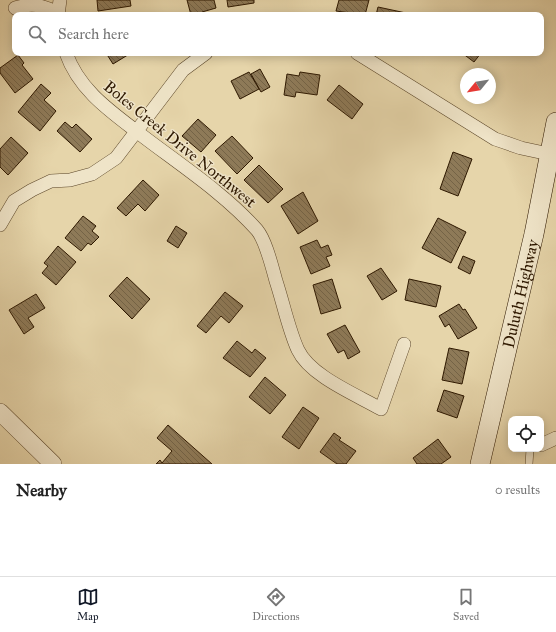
<!DOCTYPE html>
<html lang="en">
<head>
<meta charset="utf-8">
<style>
  :root { --surface:#fff; --page:#f6f6f6; --text:#222; --muted:#767676; --line:#e0e0e0; --accent:#111827 }
  body { margin:0; font-family:"IM FELL Great Primer",serif; background:var(--page); color:var(--text) }
  .controls { position:absolute; right:12px; bottom:12px; display:grid; overflow:hidden; border-radius:8px; box-shadow:0 2px 10px #0003 }
  .controls button { width:36px; height:36px; display:grid; place-items:center; padding:0; border:0; border-bottom:1px solid var(--line); background:var(--surface); color:var(--text); font:20px sans-serif }
  .compass { position:absolute; left:460px; top:68px; width:36px; height:36px; border-radius:50%; background:var(--surface); box-shadow:0 2px 10px #0003; rotate:240deg }
  .list { margin:0; padding:0; list-style:none }
  h2 { display:flex; justify-content:space-between; align-items:center; height:52px; margin:0; padding:0 16px; font-size:17px }
  h2 small { font-size:13px; font-weight:400; color:var(--muted) }
  .icon { flex:none; width:22px; height:22px; fill:none; stroke:currentColor; stroke-width:2; stroke-linecap:round; stroke-linejoin:round }
  .map { position:relative; flex:none; width:556px; height:464px; overflow:hidden }
  .search { position:absolute; background:var(--surface); box-shadow:0 2px 10px #0003; left:12px; right:12px; top:12px; height:44px; display:flex; align-items:center; gap:10px; box-sizing:border-box; padding:0 14px; border-radius:8px; color:var(--muted); font-size:15px }
  .sheet { height:112px; background:var(--surface) }
  nav { display:flex; justify-content:space-around; align-items:center; box-sizing:border-box; height:56px; border-top:1px solid var(--line); background:var(--surface); font-size:11px; color:var(--muted) }
  nav a { display:grid; justify-items:center; gap:2px }
  nav .on { color:var(--accent) }
  .map>svg:first-child { display:block }
</style>
</head>
<body>
<div class="map">
<svg width="556" height="464" viewBox="0 0 556 464">
  <defs>
    <pattern id="building-back-hatch" width="6" height="6" patternUnits="userSpaceOnUse"><rect width="6" height="6" fill="#8e7a58"/><path d="M-1 5l2 2M0 0l6 6M5-1l2 2" fill="none" stroke="#746346"/></pattern>
  </defs>
  <rect width="100%" height="100%" fill="#e6d5aa"/>
  <filter id="stains"><feTurbulence type="fractalNoise" baseFrequency=".005" numOctaves="4"/><feColorMatrix values="0 0 0 0 .2 0 0 0 0 .09 0 0 0 0 .02 0 0 0 .5 -.17"/></filter>
  <radialGradient id="worn" r=".72"><stop offset=".6" stop-color="#630" stop-opacity="0"/><stop offset="1" stop-color="#630" stop-opacity=".3"/></radialGradient>
  <!-- building -->
  <g fill="url(#building-back-hatch)" stroke="#2e1800">
    <path d="M97,0H130L131,6L98,11Z"/>
    <path d="M187,0H214L216,8L202,12L203,15H191Z"/>
    <path d="M227,0H254V3L228,7Z"/>
    <path d="M339,0H369L365,15L336,11Z"/>
    <path d="M378,7L406,13V15H376Z"/>
    <path d="M106,53H131L113,64Z"/>
    <path d="M462,53H481L474,62Z"/>
    <path d="M18,55L24,63L22,65L33,79L15,93L0,73V68Z"/>
    <path d="M260,69L270,87L261,92L251,74Z"/>
    <path d="M249,72L259,89L240,99L231,81Z"/>
    <path d="M300,72L320,75L317,95L296,92L295,97L284,95L287,74L299,76Z"/>
    <path d="M41,84L51,93L44,100L56,111L40,131L18,112Z"/>
    <path d="M339,85L363,104L352,119L327,100Z"/>
    <path d="M198,119L216,135L201,152L182,136Z"/>
    <path d="M65,122L72,128L76,124L92,139L80,152L57,131Z"/>
    <path d="M232,136L253,158L237,174L215,151Z"/>
    <path d="M11,137L28,153L8,175L0,167V149Z"/>
    <path d="M453,152L472,159L458,196L440,189Z"/>
    <path d="M259,165L283,189L268,203L244,180Z"/>
    <path d="M143,180L159,195L145,211L138,204L126,216L117,208Z"/>
    <path d="M303,192L318,221L298,234L281,206Z"/>
    <path d="M83,216L96,226L92,231L99,237L91,245L88,243L81,251L65,238Z"/>
    <path d="M438,218L466,232L451,263L422,248Z"/>
    <path d="M176,226L187,233L178,248L167,241Z"/>
    <path d="M317,240L321,248L328,245L332,255L326,257L330,266L311,274L300,247Z"/>
    <path d="M58,246L76,262L56,285L42,273L48,266L44,263Z"/>
    <path d="M463,256L475,261L470,274L458,268Z"/>
    <path d="M381,268L397,291L382,300L367,276Z"/>
    <path d="M127,277L150,299L132,319L109,296Z"/>
    <path d="M332,279L341,308L321,314L313,285Z"/>
    <path d="M409,279L441,286L436,307L405,300Z"/>
    <path d="M225,292L243,306L229,323L221,316L206,333L197,326Z"/>
    <path d="M36,294L45,308L28,318L34,327L24,334L9,310Z"/>
    <path d="M459,304L463,310L465,309L477,328L458,339L449,324L445,327L439,316Z"/>
    <path d="M345,325L360,352L348,359L344,350L338,353L327,334Z"/>
    <path d="M237,341L252,353L255,349L266,358L250,377L223,358Z"/>
    <path d="M449,348L469,352L462,384L442,380Z"/>
    <path d="M265,377L286,395L270,414L249,397Z"/>
    <path d="M444,390L464,396L457,418L437,411Z"/>
    <path d="M303,407L319,418L299,449L282,437Z"/>
    <path d="M168,425L212,464H156L160,460L162,463L172,451L157,438Z"/>
    <path d="M334,433L341,438L339,440L356,451L346,464H337L320,452Z"/>
    <path d="M438,439L451,457L441,464H417L413,458Z"/>
  </g>
  <g fill="none" stroke-linecap="round" stroke-linejoin="round">
    <defs>
      <path id="service" d="M529,464L530,449"/>
      <g id="minor">
        <path d="M15,8C32,3 42,5 58,13"/>
        <path d="M58,15L60,0"/>
        <path d="M66,53C79,90 110,111 140,134C179,164 224,193 257,230C266,241 272,267 276,281C283,302 289,331 298,350C310,376 357,395 381,409L404,344"/>
        <path d="M357,53L495,139L521,148L549,154"/>
        <path d="M0,225L14,201L32,190L51,181L70,180L92,174L116,158L183,70L206,53"/>
        <path d="M541,445L556,438"/>
      </g>
      <path id="tertiary" d="M0,412L53,464"/>
      <g id="secondary">
        <path id="s1" d="M480,464L534,234L556,122"/>
      </g>
    </defs>
    <!-- service casing -->
    <use href="#service" stroke="#5c472a" stroke-width="8"/>
    <!-- minor casing -->
    <use href="#minor" stroke="#5c472a" stroke-width="14"/>
    <!-- tertiary casing -->
    <use href="#tertiary" stroke="#5c472a" stroke-width="18"/>
    <!-- secondary casing -->
    <use href="#secondary" stroke="#2e1800" stroke-width="20"/>
    <!-- service -->
    <use href="#service" stroke="#efe4c8" stroke-width="7"/>
    <!-- minor -->
    <use href="#minor" stroke="#efe4c8" stroke-width="13"/>
    <!-- tertiary -->
    <use href="#tertiary" stroke="#efe4c8" stroke-width="17"/>
    <!-- secondary -->
    <use href="#secondary" stroke="#efe4c8" stroke-width="19"/>
  </g>
  <g text-anchor="middle" dominant-baseline="central" stroke-width="3" stroke-linejoin="round" paint-order="stroke">
    <!-- street labels -->
    <g font-size="16" fill="#2e1800" stroke="#efe4c8">
      <text transform="translate(180 144) rotate(39)">Boles Creek Drive Northwest</text>
      <text stroke="none"><textPath href="#s1" startOffset="175">Duluth Highway</textPath></text>
    </g>
  </g>
  <rect width="100%" height="100%" filter="url(#stains)"/>
  <rect width="100%" height="100%" fill="url(#worn)"/>
</svg>
<div class="controls">
<button><svg class="icon" aria-label="locate" viewBox="0 0 24 24"><circle cx="12" cy="12" r="6"/><path d="M12 2v4M12 18v4M2 12h4M18 12h4"/></svg></button>
</div>
<svg class="compass" viewBox="-18 -18 36 36"><path d="M0-13l5 13h-10z" fill="#e53935"/><path d="M0 13l5-13h-10z" fill="#767676"/></svg>
<div class="search"><svg class="icon" aria-label="search" viewBox="0 0 24 24"><circle cx="10" cy="10" r="6"/><path d="M15 15l6 6"/></svg>Search here</div>
</div>
<section class="sheet">
<h2>Nearby<small>0 results</small></h2>
<ul class="list">
</ul>
</section>
<nav>
<a class="on"><svg class="icon" aria-label="map" viewBox="0 0 24 24"><path d="M3 6l6-2 6 2 6-2v14l-6 2-6-2-6 2zM9 4v14M15 6v14"/></svg>Map</a>
<a><svg class="icon" aria-label="directions" viewBox="0 0 24 24"><path d="M12 3l9 9-9 9-9-9zM9 14v-3h6M13 9l2 2-2 2"/></svg>Directions</a>
<a><svg class="icon" aria-label="saved" viewBox="0 0 24 24"><path d="M7 4h10v16l-5-4-5 4z"/></svg>Saved</a>
</nav>
</body>
</html>
